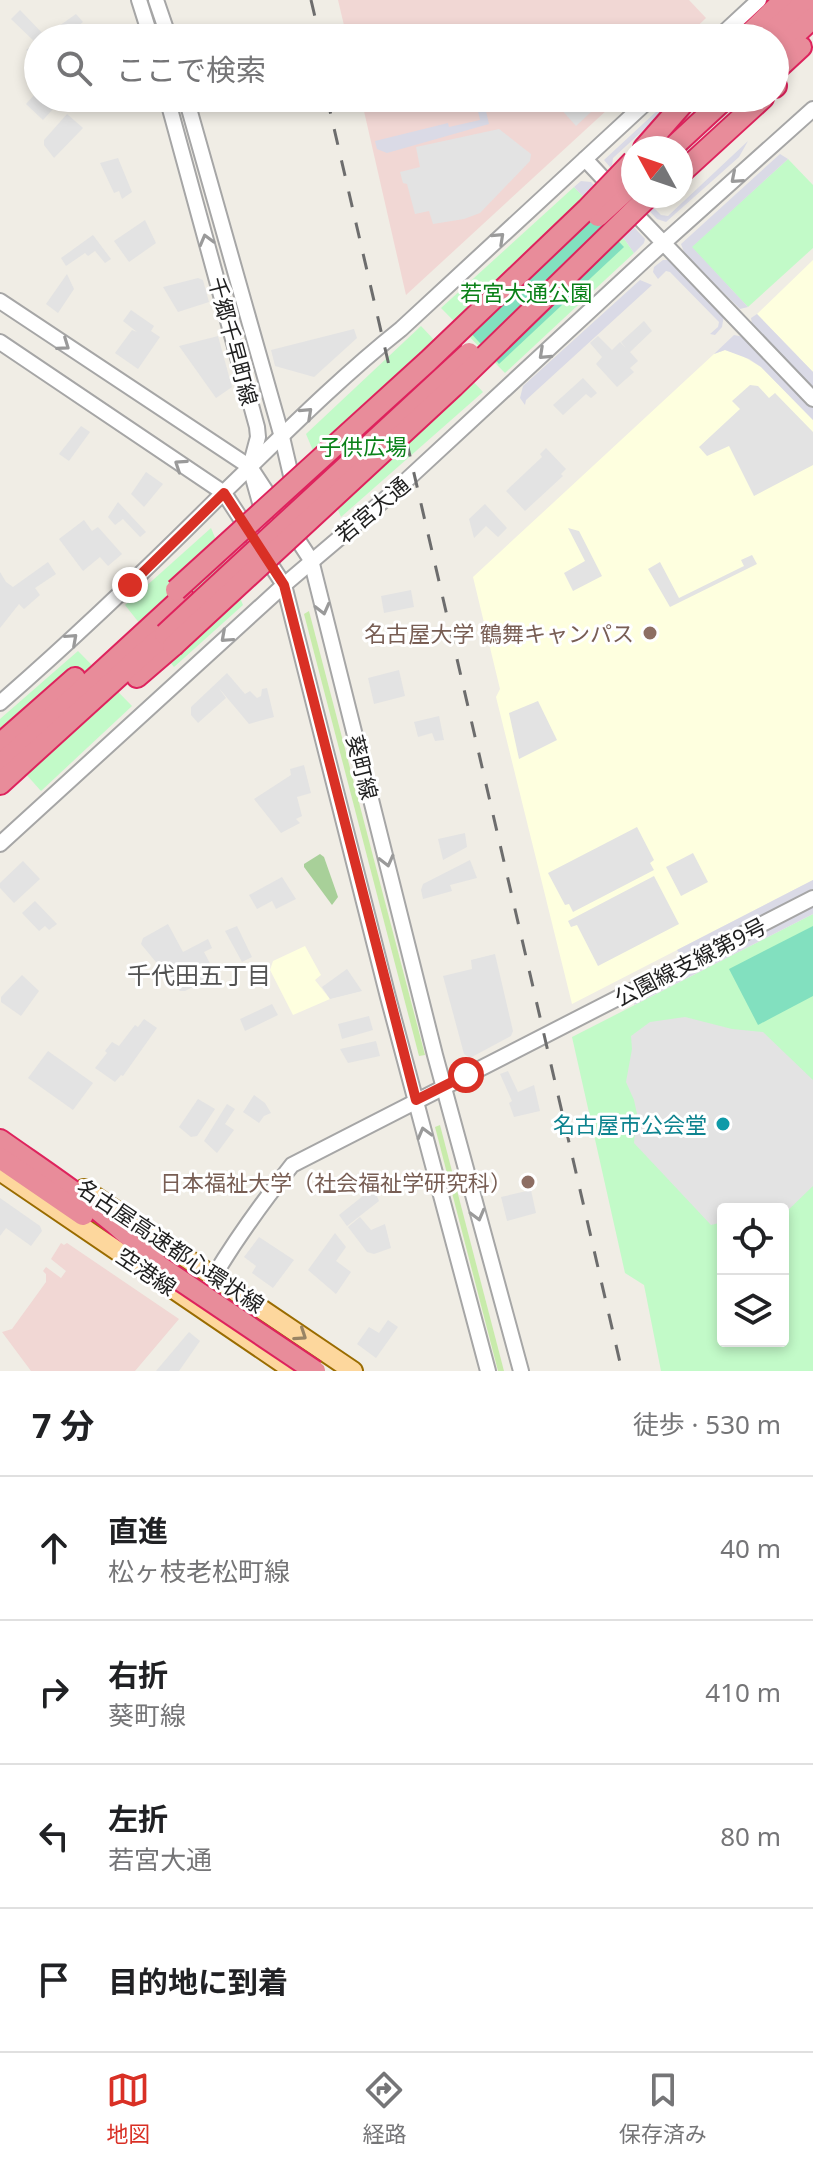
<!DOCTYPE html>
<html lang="ja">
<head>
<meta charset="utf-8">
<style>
  :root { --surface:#fff; --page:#f6f6f6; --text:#202124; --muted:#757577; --line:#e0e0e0; --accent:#d93025 }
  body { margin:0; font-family:"Noto Sans","Noto Sans JP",sans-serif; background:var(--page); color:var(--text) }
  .controls { position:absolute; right:24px; bottom:24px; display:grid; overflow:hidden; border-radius:8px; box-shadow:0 4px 12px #0003 }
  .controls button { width:72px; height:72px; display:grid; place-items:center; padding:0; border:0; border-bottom:2px solid var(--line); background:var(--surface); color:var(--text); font:40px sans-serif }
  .compass { position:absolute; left:621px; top:136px; width:72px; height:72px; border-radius:50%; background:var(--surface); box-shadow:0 4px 12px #0003; rotate:310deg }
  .stop { position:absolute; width:24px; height:24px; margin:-18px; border:6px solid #d93025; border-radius:50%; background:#fff }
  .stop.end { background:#d93025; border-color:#fff; box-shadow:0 2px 8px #0008 }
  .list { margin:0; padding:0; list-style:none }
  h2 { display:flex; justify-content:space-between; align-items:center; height:104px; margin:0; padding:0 32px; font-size:34px }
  h2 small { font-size:26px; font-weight:400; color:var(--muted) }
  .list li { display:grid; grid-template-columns:52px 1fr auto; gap:24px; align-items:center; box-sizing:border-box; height:144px; padding:0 32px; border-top:2px solid var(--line) }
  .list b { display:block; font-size:30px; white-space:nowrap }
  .list p { margin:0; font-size:26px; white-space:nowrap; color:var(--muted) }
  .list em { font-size:26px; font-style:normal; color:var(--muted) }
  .icon { flex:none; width:44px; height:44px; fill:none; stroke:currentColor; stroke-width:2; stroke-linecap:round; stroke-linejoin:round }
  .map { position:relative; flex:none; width:813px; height:1371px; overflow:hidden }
  .search { position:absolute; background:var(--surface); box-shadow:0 4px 12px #0003; left:24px; right:24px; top:24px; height:88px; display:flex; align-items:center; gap:20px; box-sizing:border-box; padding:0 28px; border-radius:44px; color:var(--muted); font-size:30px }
  .sheet { height:680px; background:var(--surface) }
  nav { display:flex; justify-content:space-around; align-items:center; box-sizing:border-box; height:112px; border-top:2px solid var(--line); background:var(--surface); font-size:22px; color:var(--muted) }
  nav a { display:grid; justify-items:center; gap:4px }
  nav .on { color:var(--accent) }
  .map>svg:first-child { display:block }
</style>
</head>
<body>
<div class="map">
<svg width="813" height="1371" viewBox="0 0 813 1371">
  <rect width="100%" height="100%" fill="#f0ede5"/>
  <!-- commercial -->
  <g fill="#f1d7d4">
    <path d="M338,0H689L706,18L685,38H347Z"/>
    <path d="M361,98H620L406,295Z"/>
    <path d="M61,1243L64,1245L67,1243L179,1319L135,1371H31L2,1332L12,1329L46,1282V1274L43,1271L46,1267L61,1278L66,1271L51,1259Z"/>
  </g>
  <!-- education -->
  <g fill="#feffdf">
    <path d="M813,260V372L757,314Z"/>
    <path d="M725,350L741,355L761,367L813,420V880L572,1004L496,697L500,689L473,577L714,354Z"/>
    <path d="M305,946L321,975L315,980L330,999L293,1015L270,970L273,961Z"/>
  </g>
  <!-- grass -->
  <g fill="#c8ebab">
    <path d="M309,611L425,1055L419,1056L304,614Z"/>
    <path d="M440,1125L504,1371H498L435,1127Z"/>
  </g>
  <!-- forest -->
  <path fill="#a8d099" d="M320,854L324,857L338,897L332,905L304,867V864Z"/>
  <!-- park -->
  <g fill="#c2fac8" fill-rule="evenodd">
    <path d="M788,159L813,185V248L748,307L691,247Z"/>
    <path d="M574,187L625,240L634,253L505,373L441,308Z"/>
    <path d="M421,326L483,392L341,517L306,434Z"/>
    <path d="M211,528L243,605L174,667L125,605Z"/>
    <path d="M78,651L132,706L41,791L0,745V719Z"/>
    <path d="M813,914V1371H661L644,1285L625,1273L572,1037ZM723,1209H783V1341H723Z"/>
  </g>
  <!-- pitch -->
  <g fill="#82e0bf">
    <path d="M582,202L624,247L499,364L458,319Z"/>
    <path d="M813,926V996L758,1025L729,969Z"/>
  </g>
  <!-- parking -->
  <g fill="#e3e3e3">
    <path d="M20,10L45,36L76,14L83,22L62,38H38V62L26,50L36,43L11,19Z"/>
    <path d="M38,91V98H63L43,120L26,104Z"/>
    <path d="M551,98H606L576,126Z"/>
    <path d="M67,114L83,128L54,158L44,145V140Z"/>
    <path d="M499,129L531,154L530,161L480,213L464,219L433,224L429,211L415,214L407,184L403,183L400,172L420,167L416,147Z"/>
    <path d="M118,158L132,192L122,199L119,191L114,193L100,163Z"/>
    <path d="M145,220L156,243L129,262L114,241Z"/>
    <path d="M93,235L111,259L105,263L95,251L88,256L85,253L66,266L61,258Z"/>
    <path d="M67,274L74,289L58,313L46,304Z"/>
    <path d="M198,278L203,280L209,302L178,312L163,287Z"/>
    <path d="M131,310L154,326L151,331L160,337L138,369L115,353L132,330L137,332L123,321Z"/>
    <path d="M644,321L652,331L630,352L638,361L630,368L634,372L617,387L596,364L602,357L590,343L598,336L612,350L620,342L626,348L621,342Z"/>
    <path d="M354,329L357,338L314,377L275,366L271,350Z"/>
    <path d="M218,336L232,387L216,398L179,346Z"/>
    <path d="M583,378L597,393L591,398L586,394L563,415L553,405Z"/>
    <path d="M750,385L758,386L769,398L775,393L813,432V465L754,496L729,446L707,456L699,447L740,409L732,401Z"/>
    <path d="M81,426L90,432L69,461L59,454Z"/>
    <path d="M546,448L566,469L561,474L563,476L525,511L506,491L542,457L540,454Z"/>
    <path d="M146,472L163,484L144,507L131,494Z"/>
    <path d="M118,502L146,532L140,537L123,519L115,525L108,517Z"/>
    <path d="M485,504L507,528L498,537L486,526L474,538L469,519Z"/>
    <path d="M84,520L92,531L98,527L122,554L108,566L100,557L83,571L59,539Z"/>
    <path d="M568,528L579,531L602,576L573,591L564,573L585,561Z"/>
    <path d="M752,555L757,564L670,607L648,569L660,562L679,598L744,566L741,560Z"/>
    <path d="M48,562L56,574L35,588L40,595L24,609L19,604L0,628V572L6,582L13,587Z"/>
    <path d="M411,590L414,607L384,613L381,596Z"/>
    <path d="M399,670L405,696L374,704L368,678Z"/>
    <path d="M227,673L245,694L250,691L257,698L261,696L262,689L267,688L274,717L249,724L218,687L226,698L198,723L191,715V707Z"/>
    <path d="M538,701L557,740L519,759L509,713Z"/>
    <path d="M439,716L444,740L435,741L432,733L418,737L414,722Z"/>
    <path d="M304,765L311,793L297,797L302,816L296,819L300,823L281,833L254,799L291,775L290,769Z"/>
    <path d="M637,827L654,860L650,863L654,870L573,912L569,904L565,905L548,873Z"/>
    <path d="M465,833L467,847L443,860L438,839Z"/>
    <path d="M693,853L708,882L681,896L666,867Z"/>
    <path d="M470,860L477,878L450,885L452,891L423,899L421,890L423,884Z"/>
    <path d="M23,861L40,879L14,903L0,888V883Z"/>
    <path d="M654,876L679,924L598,966L577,925L571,927L568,921Z"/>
    <path d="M282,877L296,899L276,909L272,901L257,909L249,895Z"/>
    <path d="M35,901L57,924L49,930L45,926L39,931L22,913Z"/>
    <path d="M168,924L183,952L208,939L212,948L204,952L216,975L185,991H180L141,944L143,938Z"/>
    <path d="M237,926L252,957L242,962L225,931Z"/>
    <path d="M495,954L513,1031L511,1036L470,1058L464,1054L443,976L472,969L471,960Z"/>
    <path d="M347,969L362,991L330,999L322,987Z"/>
    <path d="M22,975L39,991L21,1016L1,1002V997Z"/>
    <path d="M272,1004L278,1015L245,1031L240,1019Z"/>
    <path d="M369,1016L373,1030L342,1039L338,1024Z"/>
    <path d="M685,1017L732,1029L763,1032L813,1080V1186L783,1215V1209H723V1222L711,1225L634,1143L637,1114L634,1100L626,1082L632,1049L631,1036L650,1022Z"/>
    <path d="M144,1019L157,1028L123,1076L121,1075L115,1082L95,1068L107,1053L105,1051L112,1042L119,1046L135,1025L138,1027Z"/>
    <path d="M376,1041L380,1056L348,1063L340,1049Z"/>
    <path d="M48,1051L93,1083L73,1110L28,1078Z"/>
    <path d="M508,1071L518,1092L534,1085L540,1111L514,1117L509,1103L512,1101L500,1074Z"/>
    <path d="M254,1095L265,1103L271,1113L264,1116L259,1123L243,1112Z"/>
    <path d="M198,1099L215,1109L197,1136L191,1137L179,1127Z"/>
    <path d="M227,1104L235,1109L225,1124L234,1130L217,1153L204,1141Z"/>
    <path d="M370,1180L379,1201L347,1226L339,1215L363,1196L360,1186Z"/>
    <path d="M531,1190L536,1213L507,1221L501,1197Z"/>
    <path d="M0,1198L40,1226L42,1231L31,1246L6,1228L0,1236Z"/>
    <path d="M360,1217L371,1230L385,1224L391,1248L374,1254L367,1252L348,1227Z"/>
    <path d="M335,1233L346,1247L336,1261L351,1272L336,1294L308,1270Z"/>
    <path d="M259,1237L294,1260L273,1288L252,1273L256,1266L244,1257Z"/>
    <path d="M388,1320L398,1327L376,1358L357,1344L369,1327L379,1333Z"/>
    <path d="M189,1332L200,1341L179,1371H156Z"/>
  </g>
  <!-- plaza -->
  <g fill="#dadae6">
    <path d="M475,98H483L489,124L387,153L377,149L375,141L448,123L449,127L480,120Z"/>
    <path d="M671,98H678L613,158L612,166L633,187V194L604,160Z"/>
    <path d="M748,141L739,157L666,222L657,219L635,196H642L661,215L668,216Z"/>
    <path d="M780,154L788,159L692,247L748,307L740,309L685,255L681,244Z"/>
    <path d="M581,181L591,182L645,239L644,243L634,253L625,240L574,187Z"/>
    <path d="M663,260H671L724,315L722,327L715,335L710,334L718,327L719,322L670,272L666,271L658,279L653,272L654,267Z"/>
    <path d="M640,280L652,285L526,400L525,405L520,398L523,386Z"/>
    <path d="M757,314L813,372V388L752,325L751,318Z"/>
    <path d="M734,335L744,337L813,408V420L761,367L749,359L725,350L714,354Z"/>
    <path d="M813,880V889L686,954H680L677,950Z"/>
    <path d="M813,906V914L634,1005L636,996Z"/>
  </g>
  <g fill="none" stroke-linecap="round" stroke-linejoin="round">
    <defs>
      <g id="minor">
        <path d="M139,0L151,38"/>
        <path d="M156,0L169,38"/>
        <path d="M718,38L759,0"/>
        <path d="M167,98L257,427L258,437L250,467L271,542"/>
        <path d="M186,98L282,437L300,514"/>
        <path d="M585,159L614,190"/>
        <path d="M628,206L813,399"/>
        <path d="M0,301L250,467L311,560L435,1055L521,1371"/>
        <path d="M0,342L224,493L284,585L388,997L488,1371"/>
        <path d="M0,703C77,636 150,566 222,494C280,438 338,379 401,329L651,98"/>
        <path d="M0,844L284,585L397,489L649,256L813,109"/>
        <path d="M199,1302C225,1254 258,1208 292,1165L813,898"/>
      </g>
      <g id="major">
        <path d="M0,1171L294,1371"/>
        <path d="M84,1189L353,1371"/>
      </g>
      <g id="highway">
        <path d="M745,38L784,0"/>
        <path d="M760,38L772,32L808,0"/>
        <path d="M775,53L813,18"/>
        <path d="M775,71L801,47"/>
        <path d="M775,87L776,86"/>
        <path d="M644,148L688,98"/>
        <path d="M672,148L726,98"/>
        <path d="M681,173L763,98"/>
        <path d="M137,677L173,646"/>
        <path d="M0,744L75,678"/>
        <path d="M0,765L183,597"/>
        <path d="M0,784L165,634"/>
        <path d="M0,1140C55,1179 114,1216 159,1266"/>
        <path d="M0,1158L83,1215"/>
      </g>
    </defs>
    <!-- minor casing -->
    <use href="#minor" stroke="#a6a6a6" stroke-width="18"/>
    <!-- major casing -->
    <use href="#major" stroke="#9a6c00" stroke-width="22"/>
    <!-- highway casing -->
    <use href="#highway" stroke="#de235d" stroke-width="24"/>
    <!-- minor -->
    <use href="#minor" stroke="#fff" stroke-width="14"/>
    <!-- major -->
    <use href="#major" stroke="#fdd79d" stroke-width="18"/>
    <!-- highway -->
    <use href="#highway" stroke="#e88c9a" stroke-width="20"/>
    <!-- rail -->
    <g stroke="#6d6d6d" stroke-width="3" stroke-dasharray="16 16" stroke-linecap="butt">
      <path d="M311,0L320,38"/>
      <path d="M327,98L622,1371"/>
    </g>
    <defs>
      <g id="highway-bridge">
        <path d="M598,216L633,184"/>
        <path d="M176,590L428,361L587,209L633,161"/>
        <path d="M165,634L469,353"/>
        <path d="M173,646L453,387L649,196"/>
        <path d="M159,1266L315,1371"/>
      </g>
    </defs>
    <!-- highway-bridge casing -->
    <use href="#highway-bridge" stroke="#de235d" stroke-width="24" stroke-linecap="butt"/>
    <!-- highway-bridge -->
    <use href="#highway-bridge" stroke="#e88c9a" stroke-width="20"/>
  </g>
  <!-- one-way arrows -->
  <defs><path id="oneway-chevron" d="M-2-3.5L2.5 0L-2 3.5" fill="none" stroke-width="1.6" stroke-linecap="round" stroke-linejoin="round" transform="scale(2)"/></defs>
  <g stroke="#9a9a9a">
    <use href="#oneway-chevron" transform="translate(736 178) rotate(139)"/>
    <use href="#oneway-chevron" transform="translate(499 238) rotate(-43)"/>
    <use href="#oneway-chevron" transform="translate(206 240) rotate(-105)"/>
    <use href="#oneway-chevron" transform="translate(64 345) rotate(35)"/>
    <use href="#oneway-chevron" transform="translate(544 354) rotate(137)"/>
    <use href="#oneway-chevron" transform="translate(307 413) rotate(-43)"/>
    <use href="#oneway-chevron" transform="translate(180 465) rotate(-146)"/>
    <use href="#oneway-chevron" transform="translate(323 609) rotate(76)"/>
    <use href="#oneway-chevron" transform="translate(226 637) rotate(138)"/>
    <use href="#oneway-chevron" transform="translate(72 639) rotate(-42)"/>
    <use href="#oneway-chevron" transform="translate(387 861) rotate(76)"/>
    <use href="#oneway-chevron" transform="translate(424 1133) rotate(-105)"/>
    <use href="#oneway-chevron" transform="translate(478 1215) rotate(75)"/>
  </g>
  <use stroke="#998464" href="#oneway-chevron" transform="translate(301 1335) rotate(34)"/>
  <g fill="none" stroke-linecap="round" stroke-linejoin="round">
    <!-- route -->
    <path stroke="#d93025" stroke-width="10" d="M130,585L224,493L284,585L416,1100L466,1075"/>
  </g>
  <!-- markers -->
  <g fill="#8d6e63" stroke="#fff" stroke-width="3">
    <circle cx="650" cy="633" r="8"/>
    <circle cx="528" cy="1182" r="8"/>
  </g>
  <circle fill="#0f9aa8" stroke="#fff" stroke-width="3" cx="723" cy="1124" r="8"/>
  <g text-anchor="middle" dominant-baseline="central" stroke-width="6" stroke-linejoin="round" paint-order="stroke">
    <!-- park labels -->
    <g font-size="22" fill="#0a8118" stroke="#fff">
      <text x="526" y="292">若宮大通公園</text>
      <text x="363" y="446">子供広場</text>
    </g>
    <!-- street labels -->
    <g font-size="22" fill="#1f1f1f" stroke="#fff">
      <text transform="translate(234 341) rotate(75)">千郷千早町線</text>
      <text transform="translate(372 509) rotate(-40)">若宮大通</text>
      <text transform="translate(363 767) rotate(76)">葵町線</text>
      <text transform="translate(690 961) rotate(-27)">公園線支線第9号</text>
      <text transform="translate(171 1245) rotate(34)">名古屋高速都心環状線</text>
      <text transform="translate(147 1271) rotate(34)">空港線</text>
    </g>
    <!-- education labels -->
    <g font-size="22" fill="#785e54" stroke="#fff" text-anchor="end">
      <text x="634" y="633">名古屋大学 鶴舞キャンパス</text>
      <text x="512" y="1182">日本福祉大学（社会福祉学研究科）</text>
    </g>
    <!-- culture labels -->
    <g font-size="22" fill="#0d838f" stroke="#fff" text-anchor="end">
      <text x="707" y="1124">名古屋市公会堂</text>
    </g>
    <!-- neighbourhood labels -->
    <g font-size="24" fill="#525252" stroke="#fff">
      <text x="199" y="974">千代田五丁目</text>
    </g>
  </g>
</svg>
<div class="controls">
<button><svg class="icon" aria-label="locate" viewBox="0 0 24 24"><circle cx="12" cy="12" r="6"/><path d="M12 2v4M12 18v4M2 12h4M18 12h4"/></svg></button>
<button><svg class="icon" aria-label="layers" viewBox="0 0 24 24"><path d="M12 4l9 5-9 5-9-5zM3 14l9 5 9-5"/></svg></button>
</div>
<svg class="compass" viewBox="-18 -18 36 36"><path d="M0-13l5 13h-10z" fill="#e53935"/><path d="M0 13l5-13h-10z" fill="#757577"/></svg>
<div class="stop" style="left:466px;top:1075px"></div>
<div class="stop end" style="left:130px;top:585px"></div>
<div class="search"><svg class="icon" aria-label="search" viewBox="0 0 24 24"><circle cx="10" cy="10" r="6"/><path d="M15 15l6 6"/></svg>ここで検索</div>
</div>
<section class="sheet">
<h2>7 分<small>徒歩 · 530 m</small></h2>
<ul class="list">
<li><svg class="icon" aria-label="ahead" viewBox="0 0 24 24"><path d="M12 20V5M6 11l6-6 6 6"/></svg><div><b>直進</b><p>松ヶ枝老松町線</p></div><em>40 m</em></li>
<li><svg class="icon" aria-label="right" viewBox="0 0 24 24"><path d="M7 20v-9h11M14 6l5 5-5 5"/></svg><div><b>右折</b><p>葵町線</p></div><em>410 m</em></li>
<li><svg class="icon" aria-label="left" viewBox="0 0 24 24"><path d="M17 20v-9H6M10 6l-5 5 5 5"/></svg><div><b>左折</b><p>若宮大通</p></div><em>80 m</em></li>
<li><svg class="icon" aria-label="arrive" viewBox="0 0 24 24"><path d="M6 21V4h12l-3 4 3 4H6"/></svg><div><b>目的地に到着</b></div></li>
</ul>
</section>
<nav>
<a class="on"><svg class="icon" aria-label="map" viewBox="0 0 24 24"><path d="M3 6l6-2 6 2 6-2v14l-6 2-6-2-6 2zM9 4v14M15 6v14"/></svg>地図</a>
<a><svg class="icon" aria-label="directions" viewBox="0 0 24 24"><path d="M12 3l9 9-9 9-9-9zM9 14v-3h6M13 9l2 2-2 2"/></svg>経路</a>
<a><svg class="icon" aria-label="saved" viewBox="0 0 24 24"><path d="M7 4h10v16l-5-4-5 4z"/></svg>保存済み</a>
</nav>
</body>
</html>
